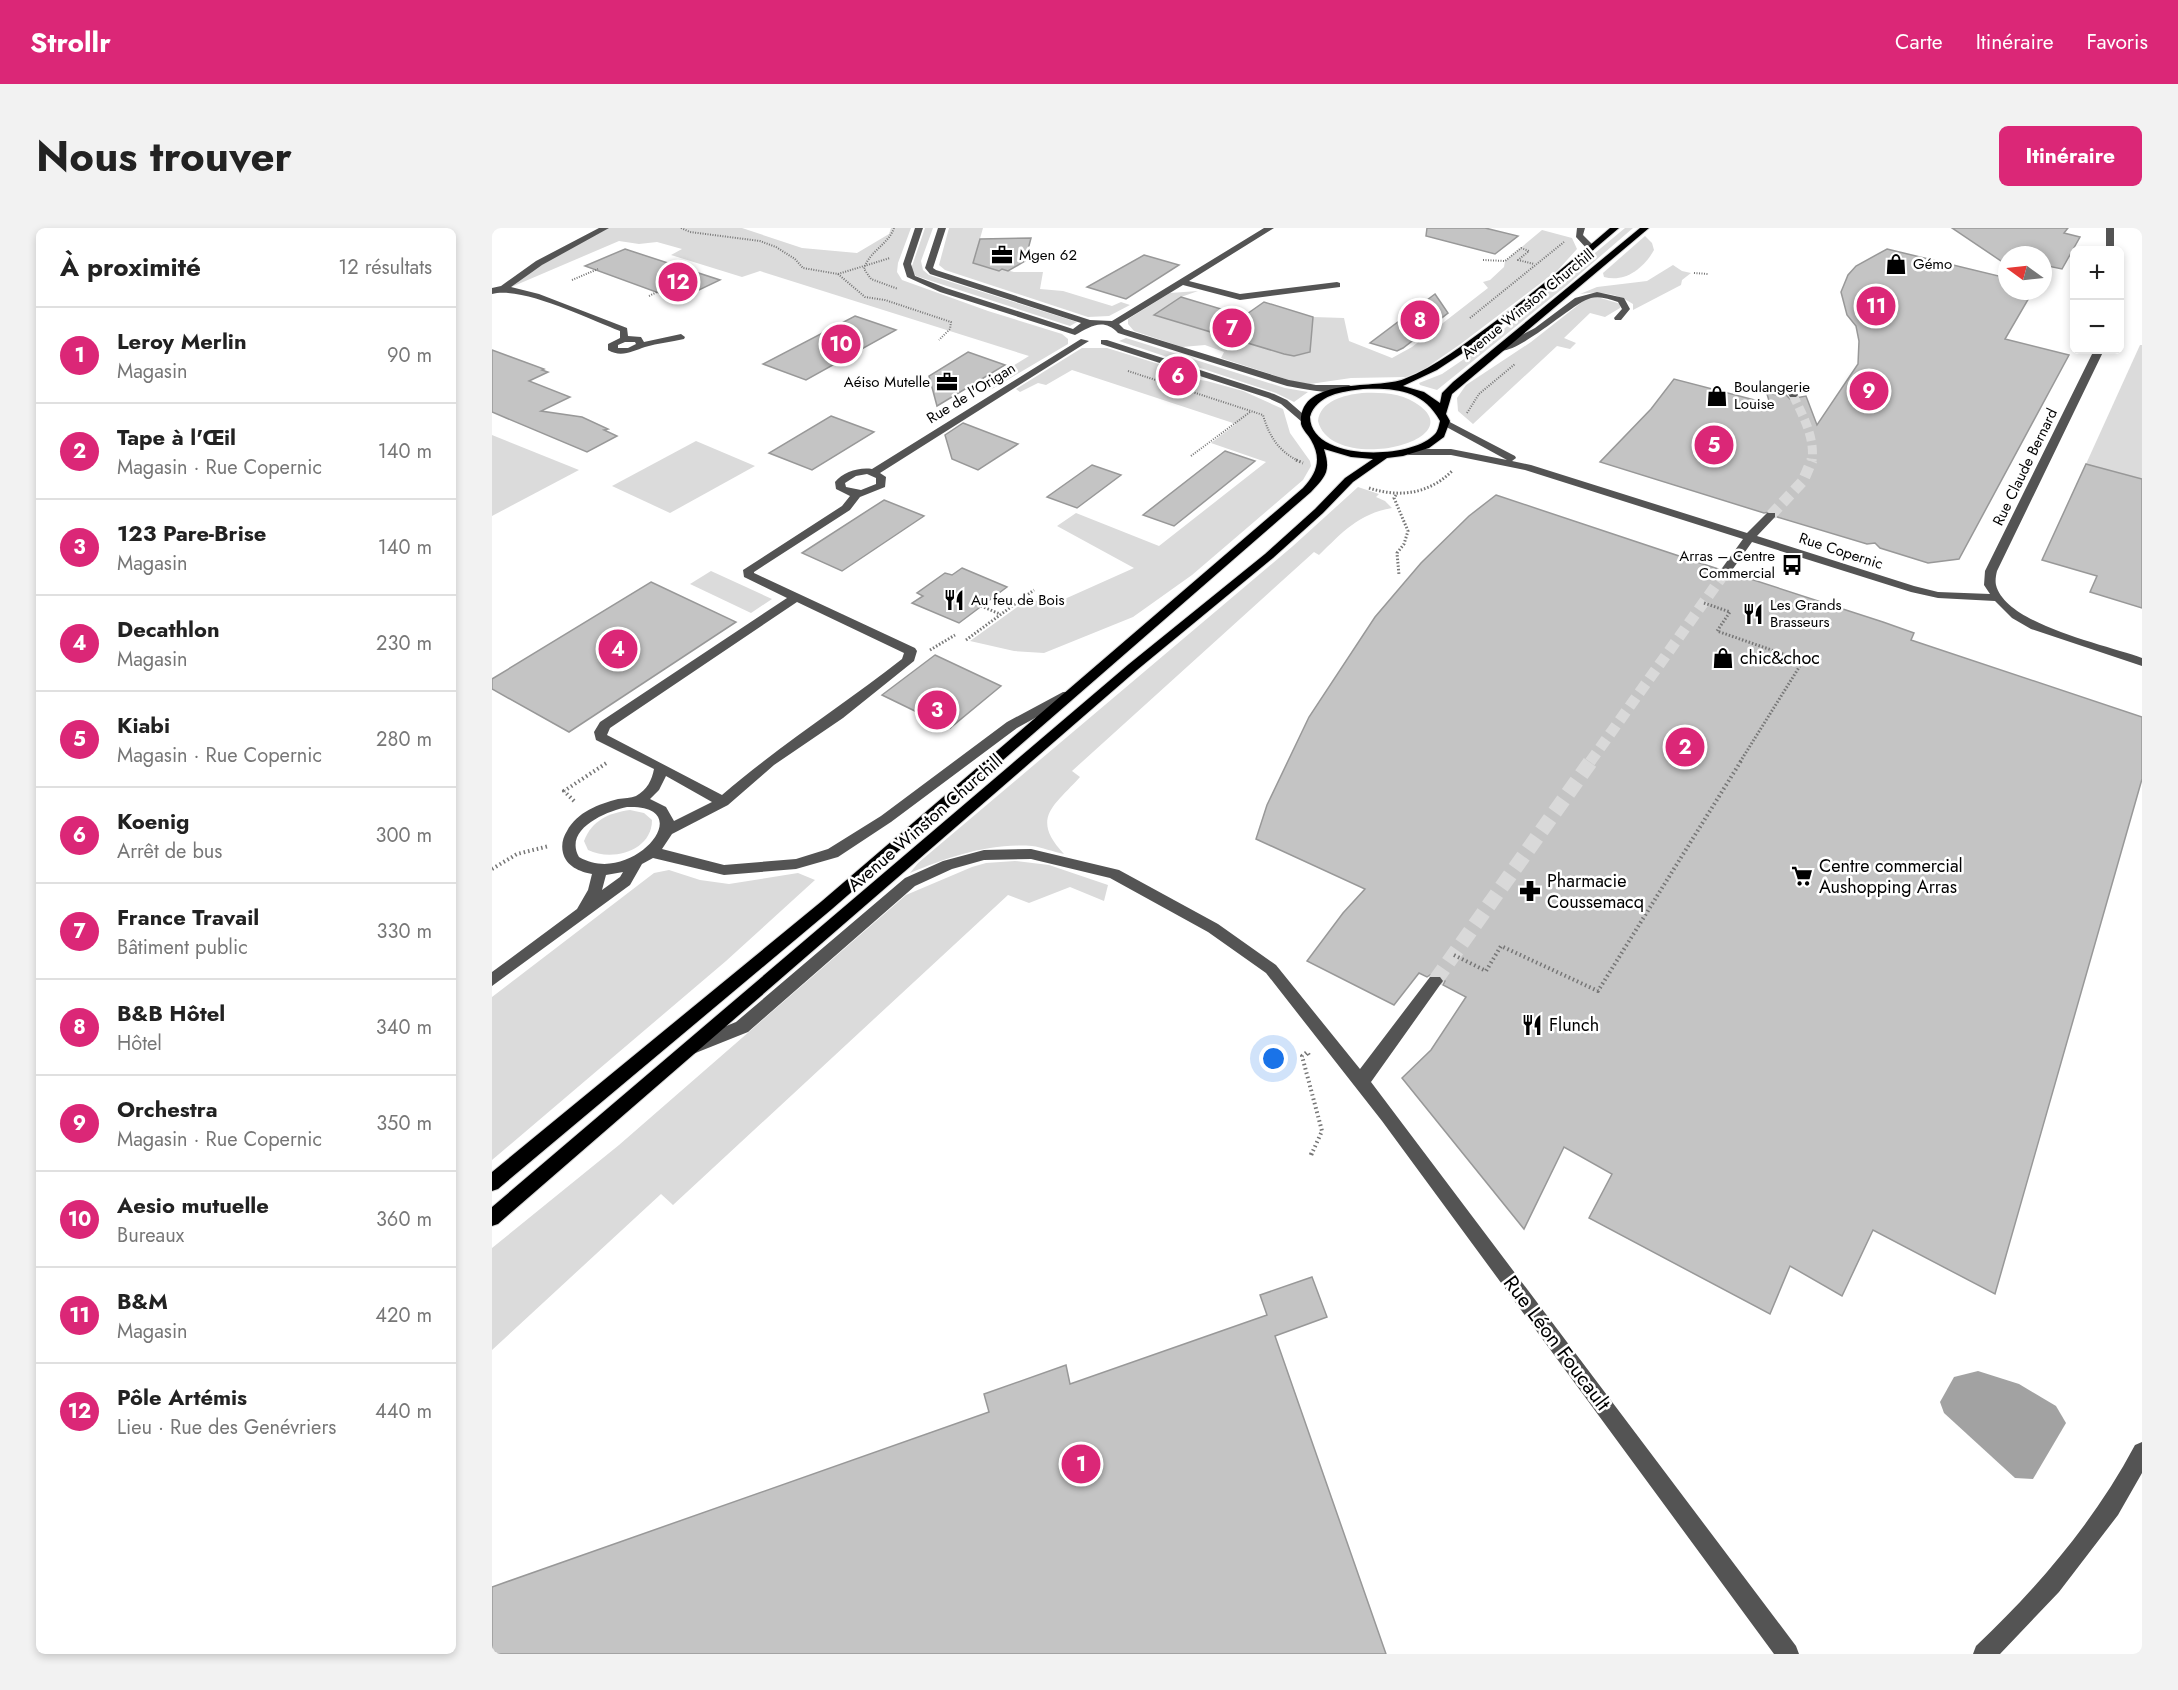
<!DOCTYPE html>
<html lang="fr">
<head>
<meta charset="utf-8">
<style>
  :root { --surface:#fff; --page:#f2f2f2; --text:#222; --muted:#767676; --line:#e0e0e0; --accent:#db2777 }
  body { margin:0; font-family:Jost,sans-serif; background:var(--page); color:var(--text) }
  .controls { position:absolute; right:18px; top:18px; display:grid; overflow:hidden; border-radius:9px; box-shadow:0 3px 9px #0003 }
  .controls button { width:54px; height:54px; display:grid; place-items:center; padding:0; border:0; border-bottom:2px solid var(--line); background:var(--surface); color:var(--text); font:30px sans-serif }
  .compass { position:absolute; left:1506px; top:18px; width:54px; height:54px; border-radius:50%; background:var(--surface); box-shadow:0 3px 9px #0003; rotate:285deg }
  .you { position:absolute; left:782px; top:831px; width:21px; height:21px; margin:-15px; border:4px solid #fff; border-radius:50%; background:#1a73e8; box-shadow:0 0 0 9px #1a73e833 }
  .badge { display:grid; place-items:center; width:39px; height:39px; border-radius:50%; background:var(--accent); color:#fff; font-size:20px; font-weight:700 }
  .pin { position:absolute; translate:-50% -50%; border:3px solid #fff; box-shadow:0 2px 6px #0006 }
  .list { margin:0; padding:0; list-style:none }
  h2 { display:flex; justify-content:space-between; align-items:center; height:78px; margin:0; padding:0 24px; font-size:26px }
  h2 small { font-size:20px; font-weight:400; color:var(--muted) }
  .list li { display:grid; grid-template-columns:39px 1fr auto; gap:18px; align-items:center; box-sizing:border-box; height:96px; padding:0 24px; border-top:2px solid var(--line) }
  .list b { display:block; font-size:22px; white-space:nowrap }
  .list p { margin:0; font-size:20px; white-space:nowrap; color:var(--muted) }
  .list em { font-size:20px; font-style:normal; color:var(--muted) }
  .map { position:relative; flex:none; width:1650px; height:1426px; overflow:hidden; border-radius:9px }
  header { display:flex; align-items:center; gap:36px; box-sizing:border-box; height:84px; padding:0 30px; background:var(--accent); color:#fff }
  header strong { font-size:28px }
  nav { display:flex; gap:33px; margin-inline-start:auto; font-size:21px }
  .intro { display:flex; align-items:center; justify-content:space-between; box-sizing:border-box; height:144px; padding:0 36px }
  h1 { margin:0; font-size:42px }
  .button { padding:15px 27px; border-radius:9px; background:var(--accent); color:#fff; font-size:21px; font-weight:700 }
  main { display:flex; gap:36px; padding:0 36px }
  aside { flex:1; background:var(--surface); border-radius:9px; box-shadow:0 3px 9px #0003 }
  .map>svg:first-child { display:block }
</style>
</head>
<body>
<header>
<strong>Strollr</strong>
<nav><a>Carte</a><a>Itinéraire</a><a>Favoris</a></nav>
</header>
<div class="intro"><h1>Nous trouver</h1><a class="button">Itinéraire</a></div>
<main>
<aside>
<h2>À proximité<small>12 résultats</small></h2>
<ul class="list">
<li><span class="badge">1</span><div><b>Leroy Merlin</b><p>Magasin</p></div><em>90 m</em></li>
<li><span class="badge">2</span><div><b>Tape à l'Œil</b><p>Magasin · Rue Copernic</p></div><em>140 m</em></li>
<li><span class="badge">3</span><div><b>123 Pare-Brise</b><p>Magasin</p></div><em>140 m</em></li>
<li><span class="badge">4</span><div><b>Decathlon</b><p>Magasin</p></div><em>230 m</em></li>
<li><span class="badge">5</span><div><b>Kiabi</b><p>Magasin · Rue Copernic</p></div><em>280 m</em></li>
<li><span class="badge">6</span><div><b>Koenig</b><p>Arrêt de bus</p></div><em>300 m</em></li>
<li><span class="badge">7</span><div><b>France Travail</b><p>Bâtiment public</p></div><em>330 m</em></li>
<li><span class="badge">8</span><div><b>B&amp;B Hôtel</b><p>Hôtel</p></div><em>340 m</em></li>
<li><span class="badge">9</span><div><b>Orchestra</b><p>Magasin · Rue Copernic</p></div><em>350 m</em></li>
<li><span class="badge">10</span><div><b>Aesio mutuelle</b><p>Bureaux</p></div><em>360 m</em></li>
<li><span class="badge">11</span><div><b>B&amp;M</b><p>Magasin</p></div><em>420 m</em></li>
<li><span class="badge">12</span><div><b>Pôle Artémis</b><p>Lieu · Rue des Genévriers</p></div><em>440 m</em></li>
</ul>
</aside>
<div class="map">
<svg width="1650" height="1426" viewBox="0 0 1650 1426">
  <rect width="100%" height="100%" fill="#fff"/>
  <!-- green -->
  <g fill="#dbdbdb">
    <path d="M113,0H250L310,20L365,25L397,6L399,0H419L406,35L405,44L410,52L496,83L570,106L576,111V116L500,161L491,156L537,128L268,43L250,49L179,27L190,21L165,14L147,16L127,13L17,60L22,53Z"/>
    <path d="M433,0H441L429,33L431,42L437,47L585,94L578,98L424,48L420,43V38Z"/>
    <path d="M457,0H491L482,32L507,43L510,41L522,44H551L548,61L571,63L620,78L629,74L638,77L617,88L596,89L453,42L447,37Z"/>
    <path d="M1133,0H1141L1074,58L945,162L928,157L927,155L950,146L978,127L1013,100Z"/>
    <path d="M1050,2L1080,10L1085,21L1066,42L970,115L931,142L914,149L859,150L818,156L803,154L729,130L732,124L713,117L690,119L642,103L636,96V91L678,65L706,63L689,69L663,87L802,128L815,125L818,121L821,89L852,90L857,113L900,130L920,119L996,60L991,54L998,52L1012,39L1013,33Z"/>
    <path d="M1153,8L1160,15L1162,22C1152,40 1133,55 1112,49L1111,45Z"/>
    <path d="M1181,37L1190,43L1199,45L1190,52L1189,57L1141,82V76C1124,65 1108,63 1088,66L1105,59L1155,53Z"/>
    <path d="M1105,69L1129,76L1128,80L1113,89L1098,85L1072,110L1084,115L1078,121L1065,118L981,196L966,183L965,170L974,157L1039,114L1095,70Z"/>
    <path d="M634,110L793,160L816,164L802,174L784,165L627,113Z"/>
    <path d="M1648,117H1650V251L1594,236Z"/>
    <path d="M590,120H615L670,137L671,145L695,153L701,151L715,153L751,163L791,181L798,205L818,233L819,238L811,252L700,347L641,389L552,425L522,423L478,413L538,370L557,378L642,340L565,298L584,285L667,318L774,234L719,215L744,196L580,142L554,157L546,155L528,164L524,161Z"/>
    <path d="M870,165C889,164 912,165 928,178C977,215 839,246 826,193C828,173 852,167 870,165Z"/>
    <path d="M0,207L87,242L0,288Z"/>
    <path d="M204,213L263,238L178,285L120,258Z"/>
    <path d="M866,259L887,266L884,269L893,273L900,280C866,286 851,304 827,327L822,324L580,543L588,549C562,578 538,590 572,626C561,624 550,619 540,618C497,615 457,629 418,645L426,635L801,318Z"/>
    <path d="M219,343L280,371L259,385L198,356Z"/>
    <path d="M138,582L152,585L160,592C160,623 120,634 96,622L92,613C100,592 117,585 138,582Z"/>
    <path d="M523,633L557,637L616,657L612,673L578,659L537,675L516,667L181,977L169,966L0,1122V1020L127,917L414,667L480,639L494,635Z"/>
    <path d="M177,642L208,652L237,656L306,645L323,652L234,733L0,932V769L162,645Z"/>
  </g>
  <!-- water -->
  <path fill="#a2a2a2" d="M1486,1143L1527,1156L1564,1178L1574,1195L1541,1251L1523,1250L1452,1185L1448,1174L1462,1149Z"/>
  <!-- building -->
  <g fill="#c4c4c4" stroke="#989898" stroke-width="1.5">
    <path d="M935,0H993L1026,8L1003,26L934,8Z"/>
    <path d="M1460,0H1576L1572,5L1588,9L1570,41L1556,38L1551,46V27H1515V37Z"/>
    <path d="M539,10L533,33L516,43L510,41L507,43L481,35L488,11Z"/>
    <path d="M133,21L185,38L228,52L186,72L93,38Z"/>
    <path d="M1395,21L1515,50V63H1541L1513,111L1577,127L1467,331L1436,335L1388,320L1383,315L1375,316L1285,289L1283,283L1272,285L1108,234L1159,181L1182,151L1278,176L1275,166L1294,167L1298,171L1314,168L1325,197L1366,136L1367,113L1364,98L1355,87L1349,64L1356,47L1364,38Z"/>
    <path d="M652,27L687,37L634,71L595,59Z"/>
    <path d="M943,66L956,85L911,120L905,123L878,115Z"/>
    <path d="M689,69L752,88L772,74L821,89L818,124L802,128L792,126L662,87Z"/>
    <path d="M363,88L404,102L314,152L271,136Z"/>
    <path d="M0,122L52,141L50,142L56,144L37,153L78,169L49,183L90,189L116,201L112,202L125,208L95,224L0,184Z"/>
    <path d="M476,124L513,137L445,178L437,148Z"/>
    <path d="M339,188L382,204L320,242L277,225Z"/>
    <path d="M471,195L526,216L486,242L460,231L453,207Z"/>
    <path d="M733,223L763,233L682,298L651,287Z"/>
    <path d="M1594,236L1650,251V380L1598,364L1605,348L1550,332Z"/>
    <path d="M600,237L629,247L585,280L555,269Z"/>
    <path d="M1004,267L1226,341L1230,347L1240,345L1391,394L1422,405L1419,412L1650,489V551L1503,1066L1381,1002L1350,1068L1298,1038L1278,1086L1097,990L1120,946L1072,919L1032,1001L910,850L939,822L974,769L951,757L953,753L950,748L938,747L935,749L927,745L902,777L815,733L851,685L873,661L764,611L775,577L817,489L883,389L929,335L977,288Z"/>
    <path d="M392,272L432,288L350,343L310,325Z"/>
    <path d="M470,340L515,359L467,395L420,375L431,368L425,365L453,345L460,347Z"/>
    <path d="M159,354L244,394L77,504L0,461V451Z"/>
    <path d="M443,427L509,458L458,500L390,467Z"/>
    <path d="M820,1049L835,1089L783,1108L894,1426H0V1359L497,1184L492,1166L574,1137L578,1156L775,1087L768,1067Z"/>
  </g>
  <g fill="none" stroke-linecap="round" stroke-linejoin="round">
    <!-- minor-tunnel-far2 -->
    <path stroke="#d9d9d9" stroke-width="9" stroke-dasharray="9 4.5" stroke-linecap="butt" d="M1301,167C1311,188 1323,209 1320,233"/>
    <!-- minor-tunnel-far1 -->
    <g stroke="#d9d9d9" stroke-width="11" stroke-dasharray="11 6" stroke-linecap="butt">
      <path d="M1279,287L1311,253L1320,232"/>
      <path d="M1098,534L1234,343"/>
    </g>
    <!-- minor-tunnel -->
    <path stroke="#d9d9d9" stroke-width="15" stroke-dasharray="15 8" stroke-linecap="butt" d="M943,753L1099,533"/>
    <defs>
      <path id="major" d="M1118,0H1127L1053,63L983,117L945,142L911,158L932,164L948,175L950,165L961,154L1148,0H1157L960,166L954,186L958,193L952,209L937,220L911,228L895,230L861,254L831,285L781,330L645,442L6,996L0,998V979L637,436L773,326L823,281L853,250L881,231L859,229L832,221C839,243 834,248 819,264L340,681L6,961L0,963V944L330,673L811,260C825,245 830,231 819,212C816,206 811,203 809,196C806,147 885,162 912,151C945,138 972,116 1001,95C1041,65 1080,33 1118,0ZM871,161C904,160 931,162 948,193C947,197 946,203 943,206C920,232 819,234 818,189C824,167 851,163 871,161Z"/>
    </defs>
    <!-- major casing -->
    <use href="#major" stroke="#dbdbdb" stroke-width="2"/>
    <!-- path-far3 -->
    <g stroke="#767676" stroke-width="2" stroke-dasharray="1 1.5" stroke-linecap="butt">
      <path d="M189,0L198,4L268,13L284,19L303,31L311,40L346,46L398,30"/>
      <path d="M402,0C396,17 377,23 372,41L379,51L406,61"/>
      <path d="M991,32L1013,33L1029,20L1037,23L1026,32L1042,36"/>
      <path d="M1202,45L1216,46"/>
      <path d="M346,46L373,69L393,72L459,94L458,101L447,112"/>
      <path d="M80,52L106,41"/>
      <path d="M157,68L165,64"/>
      <path d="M978,90L1072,14"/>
      <path d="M636,143L771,187C777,208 787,224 807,233"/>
      <path d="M975,185L987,166L1023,136"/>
      <path d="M699,228L758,184"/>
    </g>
    <!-- path-far2 -->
    <g stroke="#767676" stroke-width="3" stroke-dasharray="1.5 2" stroke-linecap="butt">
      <path d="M804,232L811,235"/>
      <path d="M877,260C907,270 937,266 960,243"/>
      <path d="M904,267L902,270L916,303L912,316L905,325L907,347"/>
      <path d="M1212,375L1238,384L1225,403L1311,433L1248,534"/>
      <path d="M489,378L508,386"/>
      <path d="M474,412L542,362"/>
      <path d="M438,422L463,407"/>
    </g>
    <!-- path-far1 -->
    <g stroke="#767676" stroke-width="4" stroke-dasharray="1.5 3" stroke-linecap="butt">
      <path d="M82,573L72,563L116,534"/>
      <path d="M0,641L25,626L57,618"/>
      <path d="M962,727L994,743L1009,718L1106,763L1249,533"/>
      <path d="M817,827L815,824L810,828L830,903L821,923"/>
    </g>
    <!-- path -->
    <path stroke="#767676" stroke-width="4.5" stroke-dasharray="2 4" stroke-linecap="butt" d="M819,927L821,922"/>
    <!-- minor -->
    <g fill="#545454" fill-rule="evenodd">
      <path d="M107,0H117L50,37L19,59L47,66L135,100L136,108L149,109L152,114L189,106L193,109L192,111C179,114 166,115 153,119C141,123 129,130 116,122V116L128,110V103C97,91 30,58 0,66V60L9,58L44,33ZM133,114H143L144,116L136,120H126V117Z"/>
      <path d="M423,0H431L419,36L423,48L454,60L581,101L589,95L438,46L433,40L446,0H454L441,40L444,42L598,92L620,93L772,0H782L697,53L748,66L845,54L848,55V59L748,72L691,57L627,96L632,101L797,152L824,157H857L862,160C849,169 811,161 795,158L626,105C611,89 598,99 583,107L448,64L415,49L411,36Z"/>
      <path d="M1085,0H1093L1091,7L1102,18V22H1096L1084,9Z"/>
      <rect x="1614" y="0" width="8" height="22"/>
      <path d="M1105,64L1132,70L1138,81L1129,92H1123L1122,90L1130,81L1126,74C1117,71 1108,68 1099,70C1079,75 1021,133 1003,121L1043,100L1083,70Z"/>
      <path d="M589,111L597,113L388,245L394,249L393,259L368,269L358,282L262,344V345L423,420L425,423L422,433L351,490L282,537L236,577L180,606L170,621L232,637L304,631L336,621L389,588L515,494L571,464H579L581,467L579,470L525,500L399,594L346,629L304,641L232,647L161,630L150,636L138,657L0,758V744L85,681L96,662L100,646C88,644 74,638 71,625C69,617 71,609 75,603C85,584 107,576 126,571C132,570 139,570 144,568C155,562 160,552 162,541L104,512L102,504L108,494L295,370L252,349L251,342L350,278L358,268L344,261L343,254C351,244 367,239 380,241ZM375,246L384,250V256L369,262L354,259L353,255L364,248ZM305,374L412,425L410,431C351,477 287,518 230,567L115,507L118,500ZM174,548L220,574L182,593L174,579L158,571L167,562ZM135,579C210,576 140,660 87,629C71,601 115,583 135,579ZM131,644L128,649L110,662L114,647Z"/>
      <path d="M609,112H615L782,166L795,172L818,192L810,194L789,176L776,170L609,116Z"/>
      <path d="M1602,122H1612L1505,343C1504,347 1503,353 1504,357C1514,397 1615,417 1650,430V438L1539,401L1520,390L1503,373L1446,370L1419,364L1260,314L1238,345H1230L1228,343L1251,311L1033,242L959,227H917L912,224L917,221H959L1015,232L949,196V192L952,191L1023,228L1024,230L1020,233L1039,237L1255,305L1275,285H1283V289L1265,308L1422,358L1446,364L1498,366L1492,357L1493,343Z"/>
      <path d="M1294,158H1300L1306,167L1304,169H1298L1292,160Z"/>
      <path d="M539,621L627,642L726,696L784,737L868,841L938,749H948L951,753L948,757L879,854L1304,1418L1307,1426H1282L890,893L774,745L716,704L618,650L539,631L492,632L460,641L423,658L256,804L201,826L195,824L193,819L195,814L244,794L413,650L451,633L492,622Z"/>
      <path d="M1650,1214V1245L1626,1287L1567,1364L1508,1426H1481L1484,1418C1547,1358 1602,1294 1643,1217Z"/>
    </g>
    <!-- major -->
    <use href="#major" fill="#000" fill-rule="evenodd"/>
  </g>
  <!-- icons -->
  <defs>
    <symbol id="office-bare" viewBox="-9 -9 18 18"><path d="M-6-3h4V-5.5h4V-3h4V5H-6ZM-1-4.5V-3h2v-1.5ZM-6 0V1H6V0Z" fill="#000" stroke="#fff" stroke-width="2.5" paint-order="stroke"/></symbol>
    <symbol id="shop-bare" viewBox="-9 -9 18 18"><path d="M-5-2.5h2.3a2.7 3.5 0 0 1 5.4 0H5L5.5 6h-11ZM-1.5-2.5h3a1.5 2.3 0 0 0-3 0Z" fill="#000" stroke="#fff" stroke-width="2.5" paint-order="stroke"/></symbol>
    <symbol id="bus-bare" viewBox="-9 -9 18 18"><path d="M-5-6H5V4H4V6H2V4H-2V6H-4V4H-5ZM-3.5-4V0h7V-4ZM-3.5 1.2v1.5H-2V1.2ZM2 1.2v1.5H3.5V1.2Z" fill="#000" stroke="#fff" stroke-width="2.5" paint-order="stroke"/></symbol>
    <symbol id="restaurant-bare" viewBox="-9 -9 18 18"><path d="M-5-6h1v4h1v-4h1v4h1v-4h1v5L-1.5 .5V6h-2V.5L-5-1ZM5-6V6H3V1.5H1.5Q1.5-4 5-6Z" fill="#000" stroke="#fff" stroke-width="2.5" paint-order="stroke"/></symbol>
    <symbol id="supermarket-bare" viewBox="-9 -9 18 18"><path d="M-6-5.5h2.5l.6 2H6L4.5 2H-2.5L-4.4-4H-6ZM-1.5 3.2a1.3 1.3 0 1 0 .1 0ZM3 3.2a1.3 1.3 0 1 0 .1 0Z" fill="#000" stroke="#fff" stroke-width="2.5" paint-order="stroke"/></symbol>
    <symbol id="pharmacy-bare" viewBox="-9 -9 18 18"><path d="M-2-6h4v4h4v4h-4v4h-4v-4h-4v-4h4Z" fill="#000" stroke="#fff" stroke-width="2.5" paint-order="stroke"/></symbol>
  </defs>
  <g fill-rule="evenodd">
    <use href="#office-bare" x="495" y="12" width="30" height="30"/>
    <use href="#shop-bare" x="1389" y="21" width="30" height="30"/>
    <use href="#office-bare" x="440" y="139" width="30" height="30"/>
    <use href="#shop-bare" x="1210" y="153" width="30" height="30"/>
    <use href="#bus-bare" x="1285" y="322" width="30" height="30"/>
    <use href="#restaurant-bare" x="447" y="357" width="30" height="30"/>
    <use href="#restaurant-bare" x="1246" y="371" width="30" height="30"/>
    <use href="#shop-bare" x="1216" y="415" width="30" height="30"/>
    <use href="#supermarket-bare" x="1295" y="633" width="30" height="30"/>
    <use href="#pharmacy-bare" x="1023" y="648" width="30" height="30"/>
    <use href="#restaurant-bare" x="1025" y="782" width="30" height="30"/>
  </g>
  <g text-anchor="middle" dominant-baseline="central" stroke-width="5" stroke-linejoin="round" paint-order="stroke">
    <!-- far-poi labels -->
    <g font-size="15" fill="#000" stroke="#fff" text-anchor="start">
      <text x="527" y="27">Mgen 62</text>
      <text x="1421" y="36">Gémo</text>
      <text x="438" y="154" text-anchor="end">Aéiso Mutelle</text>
      <text x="1242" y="159">Boulangerie<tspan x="1242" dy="17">Louise</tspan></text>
      <text x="1283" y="328" text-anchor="end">Arras – Centre<tspan x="1283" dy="17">Commercial</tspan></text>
      <text x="479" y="372">Au feu de Bois</text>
      <text x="1278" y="377">Les Grands<tspan x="1278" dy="17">Brasseurs</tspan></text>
    </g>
    <!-- far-street labels -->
    <g font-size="15" fill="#000" stroke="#fff">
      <text transform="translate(1036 76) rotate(-39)">Avenue Winston Churchill</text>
      <text transform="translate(479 165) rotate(-32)">Rue de l'Origan</text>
      <text transform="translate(1533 239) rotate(-64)">Rue Claude Bernard</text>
      <text transform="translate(1349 323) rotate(18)">Rue Copernic</text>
    </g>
    <!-- poi labels -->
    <g font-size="18" fill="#000" stroke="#fff" text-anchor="start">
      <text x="1248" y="430">chic&amp;choc</text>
      <text x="1327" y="638">Centre commercial<tspan x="1327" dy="21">Aushopping Arras</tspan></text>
      <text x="1055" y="653">Pharmacie<tspan x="1055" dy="21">Coussemacq</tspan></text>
      <text x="1057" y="797">Flunch</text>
    </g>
    <!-- street labels -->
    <g font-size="18" fill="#000" stroke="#fff">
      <text transform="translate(433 595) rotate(-41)">Avenue Winston Churchill</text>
    </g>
    <!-- near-street labels -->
    <g font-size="21" fill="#000" stroke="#fff">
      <text transform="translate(1065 1115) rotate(53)">Rue Léon Foucault</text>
    </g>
  </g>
</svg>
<div class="controls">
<button>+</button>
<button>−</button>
</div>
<svg class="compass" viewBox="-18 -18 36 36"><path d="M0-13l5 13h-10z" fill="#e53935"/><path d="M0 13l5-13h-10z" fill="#767676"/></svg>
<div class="you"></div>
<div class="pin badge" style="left:589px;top:1236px">1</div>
<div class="pin badge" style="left:1193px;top:519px">2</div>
<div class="pin badge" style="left:445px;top:482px">3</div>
<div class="pin badge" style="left:126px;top:421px">4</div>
<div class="pin badge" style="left:1222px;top:217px">5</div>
<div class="pin badge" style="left:686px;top:148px">6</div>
<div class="pin badge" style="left:740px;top:100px">7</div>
<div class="pin badge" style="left:928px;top:92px">8</div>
<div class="pin badge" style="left:1377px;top:163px">9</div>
<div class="pin badge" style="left:349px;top:116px">10</div>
<div class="pin badge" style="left:1384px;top:78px">11</div>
<div class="pin badge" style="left:186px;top:54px">12</div>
</div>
</main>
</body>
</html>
